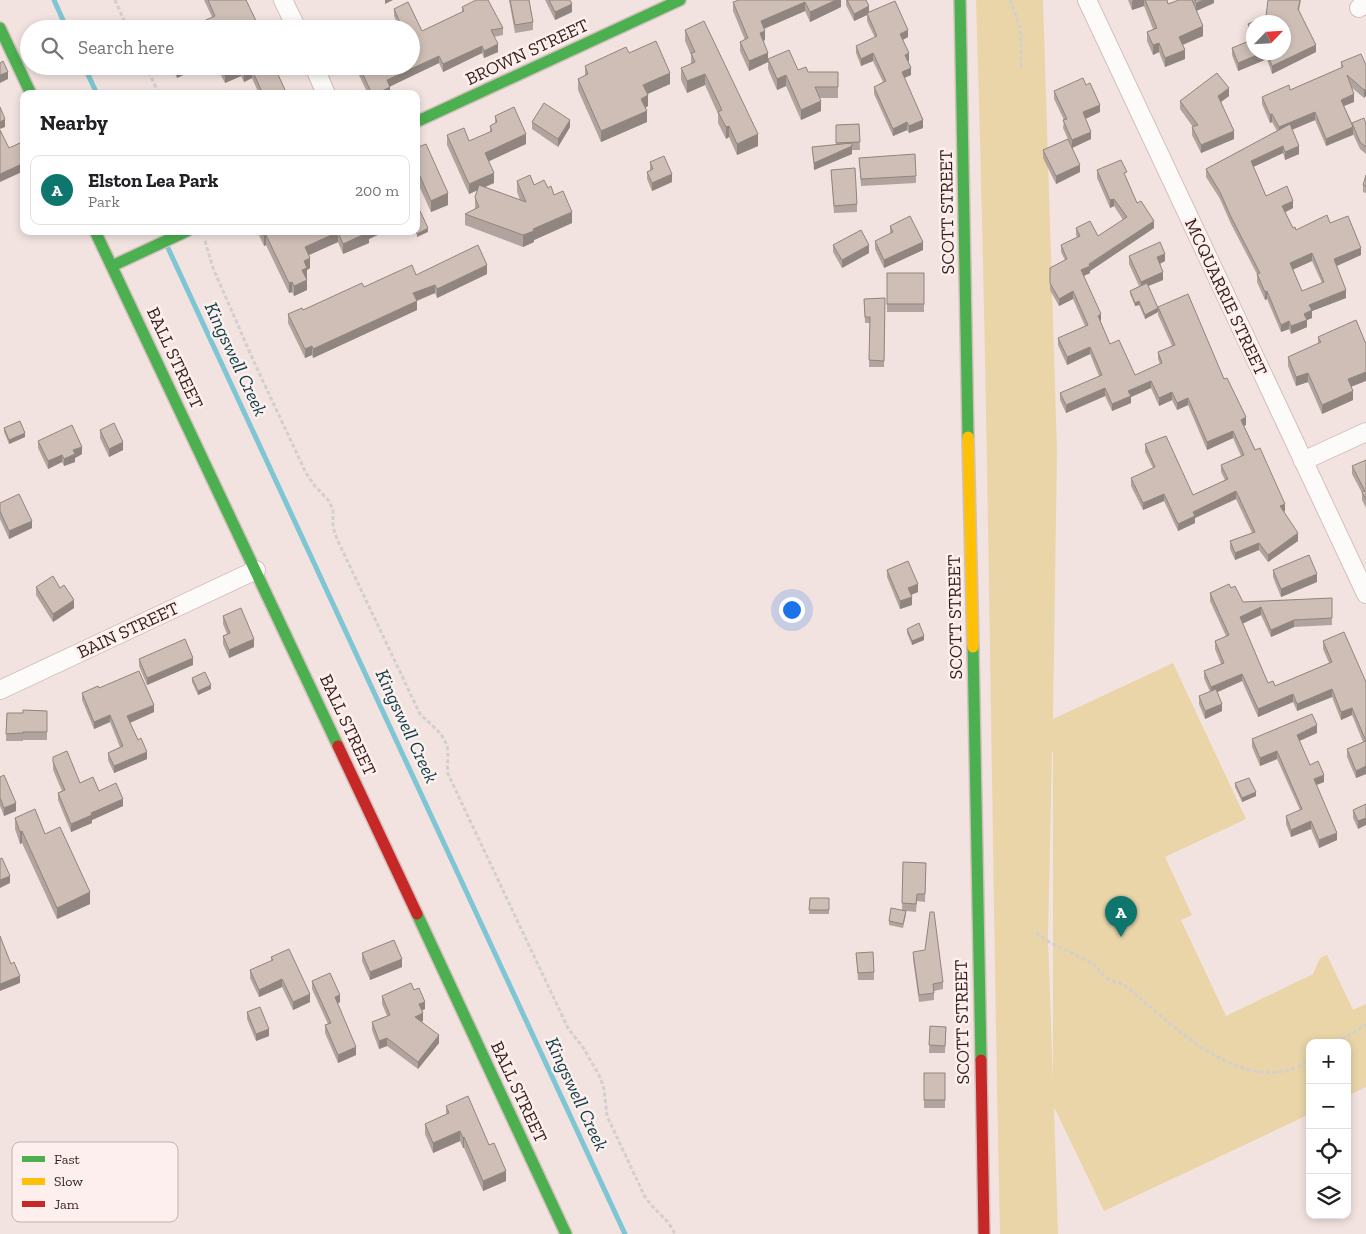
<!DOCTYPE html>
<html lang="en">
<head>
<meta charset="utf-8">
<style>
  :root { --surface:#fff; --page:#f6f6f6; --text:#202124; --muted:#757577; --line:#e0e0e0; --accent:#0f766e }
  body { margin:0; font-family:"Zilla Slab",serif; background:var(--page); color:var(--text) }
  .controls { position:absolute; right:15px; bottom:15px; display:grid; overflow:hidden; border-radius:10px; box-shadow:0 2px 8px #0003 }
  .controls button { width:45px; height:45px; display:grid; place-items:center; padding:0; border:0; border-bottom:1px solid var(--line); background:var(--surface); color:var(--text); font:25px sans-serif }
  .compass { position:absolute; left:1246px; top:15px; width:45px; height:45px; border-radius:50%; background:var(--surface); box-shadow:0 2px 8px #0003; rotate:65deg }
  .you { position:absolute; left:791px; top:609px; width:18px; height:18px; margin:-12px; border:4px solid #fff; border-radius:50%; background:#1a73e8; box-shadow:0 0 0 8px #1a73e833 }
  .badge { display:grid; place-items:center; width:32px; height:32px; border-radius:50%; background:var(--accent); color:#fff; font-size:16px; font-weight:700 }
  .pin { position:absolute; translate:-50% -41px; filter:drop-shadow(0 1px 2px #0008) }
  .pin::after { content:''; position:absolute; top:26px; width:18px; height:15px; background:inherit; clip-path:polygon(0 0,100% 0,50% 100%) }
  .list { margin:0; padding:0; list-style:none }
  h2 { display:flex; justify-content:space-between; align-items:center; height:65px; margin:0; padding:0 20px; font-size:21px }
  h2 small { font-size:16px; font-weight:400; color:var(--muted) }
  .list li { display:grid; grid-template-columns:32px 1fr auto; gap:15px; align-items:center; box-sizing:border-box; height:70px; margin:0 10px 10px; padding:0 10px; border:1px solid var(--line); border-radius:10px }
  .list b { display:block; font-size:19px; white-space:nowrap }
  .list p { margin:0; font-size:16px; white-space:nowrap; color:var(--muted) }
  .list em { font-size:16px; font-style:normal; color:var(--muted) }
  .icon { flex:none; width:28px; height:28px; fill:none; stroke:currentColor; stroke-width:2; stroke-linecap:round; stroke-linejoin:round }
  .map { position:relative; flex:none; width:1366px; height:1234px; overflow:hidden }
  .search { position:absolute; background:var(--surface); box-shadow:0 2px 8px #0003; left:20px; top:20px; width:400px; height:55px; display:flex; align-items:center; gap:12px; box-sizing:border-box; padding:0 18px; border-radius:28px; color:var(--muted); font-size:19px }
  .panel { position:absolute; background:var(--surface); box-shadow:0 2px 8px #0003; left:20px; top:90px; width:400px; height:145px; border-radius:10px }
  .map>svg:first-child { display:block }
</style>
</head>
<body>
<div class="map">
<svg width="1366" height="1234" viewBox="0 0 1366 1234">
  <rect width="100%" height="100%" fill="#f2e3e0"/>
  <!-- green -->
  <path fill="#ead5a9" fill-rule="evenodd" d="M976,0H1043L1057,450L1053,719L1173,663L1246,819L1165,857L1192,915L1181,920L1226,1016L1313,974L1320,958L1327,955L1353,1010L1366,1004V1087L1347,1096V1043H1310V1114L1104,1211L1054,1107L1058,1234H1000C991,823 989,411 976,0ZM1052,752H1053V1081L1048,937Z"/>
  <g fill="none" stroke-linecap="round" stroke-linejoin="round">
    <!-- stream -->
    <g stroke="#7ec6d4" stroke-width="5">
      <path d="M54,0L67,29"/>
      <path d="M84,66L97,94"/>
      <path d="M168,248L625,1234"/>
    </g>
    <defs>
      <g id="street">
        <path d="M283,0L297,29"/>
        <path d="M1087,0L1366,594"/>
        <path d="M1359,8L1366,2"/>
        <path d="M314,66L326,94"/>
        <path d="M1303,461L1366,432"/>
        <path d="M0,690L256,570"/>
      </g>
      <g id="fast">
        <path d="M960,0L968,437"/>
        <path d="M0,28L31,94"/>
        <path d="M416,122L680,0"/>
        <path d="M95,231L338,746"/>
        <path d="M112,266L187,231"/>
        <path d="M973,647L981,1060"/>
        <path d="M417,914L566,1234"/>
      </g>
      <path id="slow" d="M968,437L973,647"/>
      <g id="jam">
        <path d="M338,746L417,914"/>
        <path d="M981,1060L984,1234"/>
      </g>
    </defs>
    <!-- street casing -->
    <use href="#street" stroke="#d2c0bc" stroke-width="20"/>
    <!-- fast casing -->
    <use href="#fast" stroke="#d2c0bc" stroke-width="14"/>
    <!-- slow casing -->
    <use href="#slow" stroke="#d2c0bc" stroke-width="14"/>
    <!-- jam casing -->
    <use href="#jam" stroke="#d2c0bc" stroke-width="14"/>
    <!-- path -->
    <g stroke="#d3cfcd" stroke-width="3" stroke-dasharray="4 2.5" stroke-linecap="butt">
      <path d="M115,0L128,29"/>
      <path d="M1010,0L1019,24L1021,37V67"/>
      <path d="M146,66L159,94"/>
      <path d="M205,241L213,268L254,362L306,473L315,486L329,501L333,510V527L337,539L420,714C432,726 447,735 448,753C448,760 447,767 448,774L568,1028L584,1049L600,1077L604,1089L607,1116L644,1195C652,1209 668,1218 675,1234"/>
      <path d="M1036,933L1051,943L1094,964L1104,976L1111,981L1123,984C1169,1021 1246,1104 1310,1060"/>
      <path d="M1336,1043L1366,1025"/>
    </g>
    <!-- street -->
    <use href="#street" stroke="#fdfbfa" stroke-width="18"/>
    <!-- fast -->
    <use href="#fast" stroke="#4caf50" stroke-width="11"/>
    <!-- slow -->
    <use href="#slow" stroke="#ffc107" stroke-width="11"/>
    <!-- jam -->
    <use href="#jam" stroke="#c62828" stroke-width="11"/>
  </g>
  <!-- wall -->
  <g fill="#b1a39d" fill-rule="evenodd">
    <path d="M204,0H246L260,29H197V24L212,17Z"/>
    <path d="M509,0H529L533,22V30L515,33Z"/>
    <path d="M545,0H570L572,12L555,20Z"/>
    <path d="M841,0V7L810,22L805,11L764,29L765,40L763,41L768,59L798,70L808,72H838V98H819L821,111L801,120L786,86L777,90L768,69V62L749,71L740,51V42L745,40L733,11V2Z"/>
    <path d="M846,0H866L869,12L908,37L903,40L909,61H908L911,75L904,78L923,128L909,133L907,130L893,136L874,94V87L883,82L873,61L861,66L856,53V46L875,38L867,21V15L854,21L846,5Z"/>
    <path d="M1128,0H1167L1168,4L1179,0H1214V3L1196,11L1203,36L1183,45L1185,59L1165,67L1159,52L1153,55L1147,41V32L1153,29L1144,6L1132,10Z"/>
    <path d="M1301,0L1299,11L1316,52L1272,74L1267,59L1238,71L1232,55V48L1252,40L1248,32V24ZM1254,22L1284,52H1254Z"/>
    <path d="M462,7L503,28V35L494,37L498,52L484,58L482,53L443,72L439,63L390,86V94H368L358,73V66H411V29H400L394,16V9L422,31L462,12Z"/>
    <path d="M685,30L758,146L737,155L729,137L726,139L718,123V114L705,85L687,93L681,80V68L691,64V55L685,41Z"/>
    <path d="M629,53L670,84L647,94L648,106L645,108L647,122L601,142L578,90V79L585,76V66Z"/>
    <path d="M1341,62L1366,65L1364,98L1351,87L1354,102L1344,106L1352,123L1366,124V154L1360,149L1353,134L1326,146L1315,120L1292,130L1299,154L1285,160L1283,153L1253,167L1266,196L1293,208L1285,212L1293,228L1296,230L1330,223L1361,255L1337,266L1346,298L1312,311V318L1307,320V327L1291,334L1289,329L1281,332L1267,299L1265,300L1257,282V274L1231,224L1220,199L1206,177V169L1277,131L1272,122L1270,123L1262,104V97L1290,90L1341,68ZM1312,261L1322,283L1302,291L1293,269Z"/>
    <path d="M171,66H202L177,78Z"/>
    <path d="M216,66H274L287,94H259L252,78L244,82L241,76L225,83Z"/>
    <path d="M1054,91L1100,112L1085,119L1091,139L1072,148L1080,172L1056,184L1043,158V150L1068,139L1063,128L1064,120L1054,99Z"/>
    <path d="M1229,96L1221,102L1234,139L1201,153L1192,135V127H1193L1180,109V101Z"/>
    <path d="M495,116L526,144L489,161L494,183L485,187L520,200L517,192V181L548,188L554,195L572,223L534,240V242L523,247L465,225V214L475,209V197L477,190L469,194L447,145V135L469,141L490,132V126L495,124Z"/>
    <path d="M532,122L570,127L558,147L532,129Z"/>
    <path d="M859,124L860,150H852V154L814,170L812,147L836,145V125Z"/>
    <path d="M416,148L448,205L431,212L416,179Z"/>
    <path d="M859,158L916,176V183L861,186Z"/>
    <path d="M650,162L672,182L652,191L647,179V172L650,170Z"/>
    <path d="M831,170L857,204V212L834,213Z"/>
    <path d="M1097,170L1127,180L1137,203L1154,228L1090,271V273L1084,276L1101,322L1110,344L1135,375L1160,364L1158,359V352L1172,346L1158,315V312L1145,319L1139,305L1135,306L1130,294V291L1139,286L1129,264V256L1165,261L1160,264L1163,280L1148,286L1158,308L1224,379L1246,425L1244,426L1285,511L1284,512L1298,541L1268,562L1259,550L1235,560L1230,549V541L1252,533L1236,499L1195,518V523L1178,531L1164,501L1143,510L1131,486V478L1153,468L1145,452V444L1193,495L1225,480L1221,472V465L1241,456L1233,438L1207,450L1188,405L1177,410L1172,400L1159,406L1151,388L1131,397V403L1112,411L1105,396L1066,413L1060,400V393L1099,376L1090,354L1067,365L1058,345V338L1085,326L1073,299L1059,306L1050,290V268L1065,260L1061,252V245L1077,237L1076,235V228L1098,236L1123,220L1114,206L1110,208L1097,178Z"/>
    <path d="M1366,175V193L1363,192V185Z"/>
    <path d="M890,226L923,250L884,268L875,249V241L890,234Z"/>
    <path d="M257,231H386L369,239V243L343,254L338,242L308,255L310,268L307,270V278L306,279L307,290L294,296L292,292L289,293L266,245L264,246Z"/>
    <path d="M833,245L869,253L842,268L833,252Z"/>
    <rect x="887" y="273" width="37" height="39"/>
    <path d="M487,274L437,298L435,293L417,301V310L313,358L312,355L305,358L288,323V314L303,310L364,287L416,275Z"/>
    <path d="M885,298L884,367H869L870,323H865L864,299Z"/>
    <path d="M1318,337L1351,387L1353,400L1322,414L1308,382L1296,386L1288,366V357L1318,344Z"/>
    <path d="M4,428L25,437L9,444L4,432Z"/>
    <path d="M100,430L123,450L109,457L100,438Z"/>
    <path d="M38,441L82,454L75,458V462L64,466L62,462L48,469L38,448Z"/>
    <path d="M1366,460V508L1362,500V493L1352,474V466Z"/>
    <path d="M0,503L32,528L9,539L0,519Z"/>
    <path d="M887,570L918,592L911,595L912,605L900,609L887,577Z"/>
    <path d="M1273,570L1317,582L1281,597L1273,577Z"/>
    <path d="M36,587L74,608L53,622L36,595Z"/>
    <path d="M1231,588L1243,602L1332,598V625L1294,627L1271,637L1261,615L1242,623L1268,683L1275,686L1329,663L1323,649V641L1366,682V774L1356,778L1347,757V749L1363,742L1352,715L1341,720L1332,697L1297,711L1293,702L1258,717L1242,681L1217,692L1222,711L1205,719L1199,704V696L1210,692L1204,678V671L1221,664L1215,649V641L1226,636L1210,601V593Z"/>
    <path d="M223,616L254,647L229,658L223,644V636L227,634L223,624Z"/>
    <path d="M907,629L924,640L912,645L907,633Z"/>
    <path d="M139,659L193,665L147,685L139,666Z"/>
    <path d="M192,678L211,689L198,695L192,682Z"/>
    <path d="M99,688L154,712L130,723L147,759L114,773L108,760V753L120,747L110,722L94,729L82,700V693Z"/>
    <path d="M47,711V740H23V741H6L7,713H23Z"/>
    <path d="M1317,733L1299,741L1310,765L1324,782L1316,785L1337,840L1319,848L1311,829L1291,837L1286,824V816L1300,810L1277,759L1260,766L1252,747V739Z"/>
    <path d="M53,757L80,783L99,791L123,806L92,820V823L71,832L58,800V793L62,791L53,770Z"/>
    <path d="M0,777L16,811L4,816L0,806Z"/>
    <path d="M1235,783L1256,796L1242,802L1235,787Z"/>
    <path d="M1366,804L1358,829L1353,818V810Z"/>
    <path d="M15,818L45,834L90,904L57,919L22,843L20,844L15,829Z"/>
    <path d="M903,862L926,863L925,902L917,901L916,912L906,911V915L903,928L889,925V921L902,910Z"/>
    <path d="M810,898H829V914H809Z"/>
    <path d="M913,952L943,982V989L934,991V1000L919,1002L913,959Z"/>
    <path d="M362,953L402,967L370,980L362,961Z"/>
    <path d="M856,953L874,972V980H858Z"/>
    <path d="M271,957L310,1002L293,1010L282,987L259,997L250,978V970L271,961Z"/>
    <path d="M312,981L340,1002L337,1004L356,1055L338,1063L325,1033V1025L328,1024L312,989Z"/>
    <path d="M382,996L425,1009L422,1010L423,1021L421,1022L439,1043L418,1069L387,1046L379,1049L372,1030V1022L387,1016L382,1004Z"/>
    <path d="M247,1012L269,1036L256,1041L247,1019Z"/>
    <path d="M930,1026L946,1027L945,1053H929Z"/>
    <rect x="924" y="1073" width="21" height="35"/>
    <path d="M446,1106L489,1145L506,1181L483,1191L464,1148H463L460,1141L433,1153L425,1134V1124L446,1115Z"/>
  </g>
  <!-- shaded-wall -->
  <g fill="#90857f">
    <path d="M385,0H393L385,4Z"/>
    <path d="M836,0H841V7L810,22V12Z"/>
    <path d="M1134,0H1144V6L1132,10V1Z"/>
    <path d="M1204,0H1214V3L1196,11V3Z"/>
    <path d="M805,2V11L761,30V21Z"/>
    <path d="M572,4V12L555,20V12Z"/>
    <path d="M869,6V14L867,13V15L854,21V14Z"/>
    <path d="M243,24V29H234Z"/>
    <path d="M1203,26V36L1179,46V37Z"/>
    <path d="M908,30V37L900,41V34Z"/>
    <path d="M765,31V40L760,43V33Z"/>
    <path d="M1159,43V52L1153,55V45Z"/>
    <path d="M498,44V52L484,58V51Z"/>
    <path d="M1316,45V52L1272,74V66Z"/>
    <path d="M482,46V53L443,72V64Z"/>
    <path d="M1185,50V59L1165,67V58Z"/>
    <path d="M1264,52H1267V59L1238,71V63Z"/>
    <path d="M768,53V62L749,71V61Z"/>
    <path d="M873,53V61L861,66V59Z"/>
    <path d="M909,53V61L905,62V55Z"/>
    <path d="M439,56V63L387,88V80Z"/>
    <path d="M184,66H202L177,78V70Z"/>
    <path d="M241,67V76L225,83V75Z"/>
    <path d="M911,68V75L902,79V72Z"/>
    <path d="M252,70V78L244,82V74Z"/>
    <path d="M8,72V79L0,83V75Z"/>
    <path d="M670,73V84L643,96V85Z"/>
    <path d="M705,74V85L687,93V81Z"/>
    <path d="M786,75V86L777,90V79Z"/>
    <path d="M390,87V94H376Z"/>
    <path d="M1229,88V96L1218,104V96Z"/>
    <path d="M1366,89V96L1364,98V90Z"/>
    <path d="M1354,94V102L1341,107V100Z"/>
    <path d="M648,95V106L641,110V99Z"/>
    <path d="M821,101V111L801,120V110Z"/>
    <path d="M1100,105V112L1083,120V112Z"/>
    <path d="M647,111V122L601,142V131Z"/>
    <path d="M1315,112V120L1279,135V127Z"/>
    <path d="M1272,114V122L1270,123V115Z"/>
    <path d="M5,119V127L0,129V122Z"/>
    <path d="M570,120V127L558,147V139Z"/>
    <path d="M923,120V128L909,133V126Z"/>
    <path d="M907,122V130L893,136V129Z"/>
    <path d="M729,126V137L726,139V127Z"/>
    <path d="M1353,127V135L1326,146V139Z"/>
    <path d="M1234,131V139L1201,153V145Z"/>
    <path d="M1091,132V139L1072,148V140Z"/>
    <path d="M526,134V144L485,163V153Z"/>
    <path d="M758,134V146L737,155V144Z"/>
    <path d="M852,146V154L814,170V163Z"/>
    <path d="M1283,146V153L1251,168V161Z"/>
    <path d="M1299,146V154L1285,160V152Z"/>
    <path d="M24,163V171L0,182V174Z"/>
    <path d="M1080,165V172L1056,184V176Z"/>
    <path d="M494,173V183L469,194V184Z"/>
    <path d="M672,174V182L652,191V183Z"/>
    <path d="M448,193V205L431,212V201Z"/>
    <path d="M1114,199V206L1110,208V200Z"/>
    <path d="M1293,201V208L1282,214V206Z"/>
    <path d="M572,212V223L534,240V242L523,247V235L533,229Z"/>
    <path d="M1154,221V228L1090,271V273L1081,277V270Z"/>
    <path d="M428,228V232L417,237V234Z"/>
    <path d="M367,231H386L369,239V243L343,254V244Z"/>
    <path d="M338,232V242L305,257V247Z"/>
    <path d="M266,235V245L264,246V236Z"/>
    <path d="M923,242V250L884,268V260Z"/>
    <path d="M869,245V253L842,268V260Z"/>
    <path d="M1361,248V255L1334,267V259Z"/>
    <path d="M1312,253V261L1290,271V263Z"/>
    <path d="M1165,254V261L1157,265V257Z"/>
    <path d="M310,258V268L307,270V278L302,281V270L304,261Z"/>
    <path d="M487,265V274L437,298V289Z"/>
    <path d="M1163,272V280L1141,289V282Z"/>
    <path d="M307,280V290L294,296V286Z"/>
    <path d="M292,282V292L289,293V283Z"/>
    <path d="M435,285V293L413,302V293Z"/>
    <path d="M1346,290V298L1312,311V318L1307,320V327L1291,334V326L1304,314L1309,305Z"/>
    <path d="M1073,291V299L1059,306V299Z"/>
    <path d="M1267,291V299L1265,300V292Z"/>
    <path d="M417,301V310L313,358V349Z"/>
    <path d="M1139,301V305L1135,306V303Z"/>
    <path d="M1158,308V312L1145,319V315Z"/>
    <path d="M1101,314V322L1098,316Z"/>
    <path d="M1289,321V329L1281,332V325Z"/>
    <path d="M312,346V355L305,358V349Z"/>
    <path d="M1090,347V354L1067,365V357Z"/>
    <path d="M1366,372V381L1348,388V379Z"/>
    <path d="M1308,373V382L1296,386V377Z"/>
    <path d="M1151,381V388L1131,397V403L1112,411V404L1128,391Z"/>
    <path d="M1105,388V396L1066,413V405Z"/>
    <path d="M1353,391V400L1322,414V405Z"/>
    <path d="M1172,392V400L1159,406V398Z"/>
    <path d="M1188,398V405L1177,410V403Z"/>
    <path d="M1246,417V425L1241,427V420Z"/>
    <path d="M1233,431V438L1207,450V442Z"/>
    <path d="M25,433V437L9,444V440Z"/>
    <path d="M123,442V450L109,457V449Z"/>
    <path d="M82,447V454L75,458V462L64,466V459L73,450Z"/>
    <path d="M62,455V462L48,469V461Z"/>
    <path d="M1236,491V499L1195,518V523L1178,531V524L1193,512Z"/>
    <path d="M1164,494V501L1143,510V503Z"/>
    <path d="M1285,504V511L1280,513V506Z"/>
    <path d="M32,521V528L9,539V531Z"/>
    <path d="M1298,533V541L1268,562V555Z"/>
    <path d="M1259,543V550L1235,560V553Z"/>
    <path d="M1317,574V582L1281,597V589Z"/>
    <path d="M918,584V592L908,596V588Z"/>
    <path d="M912,597V605L900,609V601Z"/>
    <path d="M74,600V608L53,622V614Z"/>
    <path d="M1261,607V615L1240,625V617Z"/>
    <path d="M1294,620V627L1271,637V630Z"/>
    <path d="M924,636V640L912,645V641Z"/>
    <path d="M254,639V647L229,658V650Z"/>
    <path d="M193,658V665L147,685V678Z"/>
    <path d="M1242,674V681L1211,695V687Z"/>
    <path d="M211,685V689L198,695V691Z"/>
    <path d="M1332,689V697L1297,711V704Z"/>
    <path d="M1293,694V702L1258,717V709Z"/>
    <path d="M1222,704V711L1205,719V711Z"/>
    <path d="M154,705V712L127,724V716Z"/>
    <path d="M1352,708V715L1341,720V712Z"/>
    <path d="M110,715V722L94,729V722Z"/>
    <path d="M1317,725V733L1297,742V735Z"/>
    <path d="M1277,751V759L1260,766V758Z"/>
    <path d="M147,752V759L114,773V766Z"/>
    <path d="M1366,766V774L1356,778V771Z"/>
    <path d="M1324,775V782L1314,786V779Z"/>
    <path d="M1256,792V796L1242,802V798Z"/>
    <path d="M123,799V806L92,820V823L71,832V824L91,813Z"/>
    <path d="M16,803V811L4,816V808Z"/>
    <path d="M1366,818V825L1358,829V821Z"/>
    <path d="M1311,821V829L1291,837V830Z"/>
    <path d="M22,831V843L20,844V832Z"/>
    <path d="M1337,833V840L1319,848V840Z"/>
    <path d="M10,876V883L0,888V880Z"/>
    <path d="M90,892V904L57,919V908Z"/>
    <path d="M402,959V967L370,980V972Z"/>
    <path d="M20,976V983L0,991V984Z"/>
    <path d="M282,979V987L259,997V990Z"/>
    <path d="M310,994V1002L293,1010V1002Z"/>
    <path d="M340,995V1002L335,1005V997Z"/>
    <path d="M425,1002V1009L419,1012V1004Z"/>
    <path d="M423,1013V1021L415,1024V1017Z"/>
    <path d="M269,1029V1036L256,1041V1034Z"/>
    <path d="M439,1035V1043L418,1069V1062Z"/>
    <path d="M387,1038V1046L379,1049V1041Z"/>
    <path d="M356,1047V1055L338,1063V1055Z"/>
    <path d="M460,1131V1141L433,1153V1143Z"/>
    <path d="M464,1137V1148H463V1138Z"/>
    <path d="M506,1171V1181L483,1191V1181Z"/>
  </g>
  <!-- building -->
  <g fill="#cebeb6" stroke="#90857f" fill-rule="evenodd">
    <path d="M208,0H246L260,29H245L243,24L234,29H198L199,28L197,24L215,16Z"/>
    <path d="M476,0H488L503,28L491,30L498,44L484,51L482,46L443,64L439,56L387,80L390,87L376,94H372L359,66H411V29H403L394,9L408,2L422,31L464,11L462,7Z"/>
    <path d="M510,0H529L533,22L515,25Z"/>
    <path d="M549,0H570L572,4L555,12Z"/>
    <path d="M739,0H836L810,12L805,2L761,21L765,31L760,33L768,53L749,61L740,42L748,38L733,2Z"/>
    <path d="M847,0H866L869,6L854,14Z"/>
    <path d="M1145,0H1167L1168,4L1179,0H1192L1203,26L1179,37L1185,50L1165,58L1159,43L1153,45L1147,32L1157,28Z"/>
    <path d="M1195,0H1204L1196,3Z"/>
    <path d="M1268,0H1300L1298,9L1316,45L1272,66L1267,52H1284V22H1254V36L1248,24L1266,16Z"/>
    <path d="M895,1L908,30L900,34L909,53L905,55L911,68L902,72L923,120L909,126L907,122L893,129L874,87L886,81L873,53L861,59L856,46L877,36L867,13Z"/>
    <path d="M704,21L758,134L737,144L729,126L726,127L718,112L722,110L705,74L687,81L681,68L695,62L691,53L695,52L685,30Z"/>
    <path d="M1254,39V52H1264L1238,63L1232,48Z"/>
    <path d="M656,41L670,73L643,85L648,95L641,99L647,111L601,131L578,79L588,74L585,66L626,47L629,53Z"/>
    <path d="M789,50L798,70L806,67L808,72H838V87H815L821,101L801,110L786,75L777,79L768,59Z"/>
    <path d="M1361,54L1366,65V89L1364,90L1347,75L1354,94L1341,100L1353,127L1326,139L1315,112L1279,127L1272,114L1270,115L1262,97L1289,85L1290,90L1343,67L1341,62Z"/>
    <path d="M3,61L8,72L0,75V63Z"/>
    <path d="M175,66H184L177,70Z"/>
    <path d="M221,66H274L287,94H263L252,70L244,74L241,67L225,75Z"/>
    <path d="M1217,73L1229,88L1218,96L1234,131L1201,145L1192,127L1198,125L1180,101Z"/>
    <path d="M1083,78L1086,85L1090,83L1100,105L1083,112L1091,132L1072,140L1063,120L1067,119L1054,91Z"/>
    <path d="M544,103L570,120L558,139L532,122Z"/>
    <path d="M0,107L5,119L0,122Z"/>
    <path d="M514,107L526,134L485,153L494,173L469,184L447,135L464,128L469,141L492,131L490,126L497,122L495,116Z"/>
    <path d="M1364,118L1366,124V147L1360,142L1352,123Z"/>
    <path d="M859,124L860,142L836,143V125Z"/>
    <path d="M1290,124L1299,146L1285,152L1283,146L1251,161L1266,196L1287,186L1293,201L1282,206L1293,228L1295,227L1296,230L1327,215L1330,223L1348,216L1361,248L1334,259L1346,290L1309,305L1312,310L1304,314L1307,320L1291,326L1289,321L1281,325L1267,291L1265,292L1257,274L1260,273L1231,217L1220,192L1206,169ZM1312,253L1324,282L1302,291L1290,263Z"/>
    <path d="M0,130L9,148L22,142L24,146V163L0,174Z"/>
    <path d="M1068,139L1080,165L1056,176L1043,150Z"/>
    <path d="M852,143V146L814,163L812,147Z"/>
    <path d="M426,144L448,193L431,201L416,167V148Z"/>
    <path d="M915,154L916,176L861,179L859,158Z"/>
    <path d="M664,156L672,174L652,183L647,172L653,169L650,162Z"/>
    <path d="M1121,160L1127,172L1124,173L1137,203L1141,201L1154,221L1089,264L1090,266L1081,270L1101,314L1098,316L1110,344L1119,340L1135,375L1162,363L1158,352L1175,345L1158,307L1188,294L1224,379L1227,378L1246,417L1241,420L1255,450L1260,448L1285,504L1280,506L1298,533L1268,555L1259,543L1235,553L1230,541L1255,532L1236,491L1193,512L1195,516L1178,524L1164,494L1143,503L1131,478L1155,467L1145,444L1166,436L1193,495L1228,479L1221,465L1244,455L1233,431L1207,442L1188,398L1177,403L1172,392L1159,398L1151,381L1128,391L1131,396L1112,404L1105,388L1066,405L1060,393L1102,375L1090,347L1067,357L1058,338L1088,325L1073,291L1059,299L1050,283V268L1067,259L1061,245L1080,236L1076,228L1090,221L1098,236L1127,217L1114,199L1110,200L1097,170Z"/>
    <path d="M855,168L857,204L834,206L831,170Z"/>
    <path d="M530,175L534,185L544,180L548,188L551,186L554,195L563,191L572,212L533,229L534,231L523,235L465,214L479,207L475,197L479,185L526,202L517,181Z"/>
    <path d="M1366,175V186L1363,185Z"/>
    <path d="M420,211L428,228L417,234L416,231V213Z"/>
    <path d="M910,216L923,242L884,260L875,241L893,232L890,226Z"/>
    <path d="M861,230L869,245L842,260L833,245Z"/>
    <path d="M261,231H368L369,232L343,244L338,232L305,247L310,258L304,261L307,268L302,270L307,280L294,286L292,282L289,283L266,235L264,236Z"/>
    <path d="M1160,242L1165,254L1157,257L1163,272L1141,282L1129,256Z"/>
    <path d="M478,245L487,265L437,289L435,285L413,293L417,301L313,349L312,346L305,349L288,314L302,308L303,310L362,283L364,287L412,265L416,275Z"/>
    <rect x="887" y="273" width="37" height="31"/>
    <path d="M1147,283L1158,308L1145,315L1139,301L1135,303L1130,291Z"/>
    <path d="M885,298L884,361L869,360L870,317H865L864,299Z"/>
    <path d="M1356,320L1366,344V372L1348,379L1353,391L1322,405L1308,373L1296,377L1288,357L1321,342L1318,337Z"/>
    <path d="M20,421L25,433L9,440L4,428Z"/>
    <path d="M114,423L123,442L109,449L100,430Z"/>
    <path d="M72,425L82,447L73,450L75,454L64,459L62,455L48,461L38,441Z"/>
    <path d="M1366,460V500L1362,492L1365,491L1352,466Z"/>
    <path d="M19,494L32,521L9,531L0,511V503Z"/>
    <path d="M1309,555L1317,574L1281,589L1273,570Z"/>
    <path d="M908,561L918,584L908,588L912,597L900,601L887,570Z"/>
    <path d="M53,576L60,588L64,585L74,600L53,614L36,587Z"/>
    <path d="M1229,584L1231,588L1235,586L1243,602L1332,598V618L1294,620L1271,630L1261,607L1240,617L1268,683L1273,681L1275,686L1332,662L1323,641L1344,632L1366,682V741L1352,708L1341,712L1332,689L1297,704L1293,694L1258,709L1242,674L1211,687L1204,671L1224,663L1215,641L1229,635L1210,593Z"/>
    <path d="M241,608L254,639L229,650L223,636L230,633L223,616Z"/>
    <path d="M919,623L924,636L912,641L907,629Z"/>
    <path d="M185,639L193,658L147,678L139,659Z"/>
    <path d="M139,671L154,705L127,716L138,740L141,738L147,752L114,766L108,753L123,746L110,715L94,722L82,693L98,686L99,688Z"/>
    <path d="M205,672L211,685L198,691L192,678Z"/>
    <path d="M1216,689L1222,704L1205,711L1199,696Z"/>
    <path d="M23,710L47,711V732H23V733L6,734L7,713H23Z"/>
    <path d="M1312,714L1317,725L1297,735L1310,765L1318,761L1324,775L1314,779L1337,833L1319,840L1311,821L1291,830L1286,816L1302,809L1277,751L1260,758L1252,739Z"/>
    <path d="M1366,741V766L1356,771L1347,749Z"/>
    <path d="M67,751L80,783L93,777L99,791L116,783L123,799L91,813L92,815L71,824L58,793L65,790L53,762V757Z"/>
    <path d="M4,775L16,803L4,808L0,798V777Z"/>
    <path d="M1249,778L1256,792L1242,798L1235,783Z"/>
    <path d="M1366,804V818L1358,821L1353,810Z"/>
    <path d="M35,809L45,834L60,827L90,892L57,908L22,831L20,832L15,818Z"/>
    <path d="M2,858L10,876L0,880V859Z"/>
    <path d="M903,862L926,863L925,894H917L916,904L902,903Z"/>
    <path d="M810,898H829V910H809Z"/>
    <path d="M891,908L906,911L903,924L889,921Z"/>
    <path d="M930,912H934L943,982L933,984L934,993L919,995L913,952L925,950Z"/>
    <path d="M0,936L11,964L14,962L20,976L0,984Z"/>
    <path d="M394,940L402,959L370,972L362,953Z"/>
    <path d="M289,949L310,994L293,1002L282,979L259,990L250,970L273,960L271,957Z"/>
    <path d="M873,952L874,972L858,973L856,953Z"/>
    <path d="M330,973L340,995L335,997L356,1047L338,1055L325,1025L331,1023L312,981Z"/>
    <path d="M411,983L414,990L419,988L425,1002L419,1004L423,1013L415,1017L439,1035L418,1062L387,1038L379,1041L372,1022L390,1015L382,996Z"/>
    <path d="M260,1007L269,1029L256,1034L247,1012Z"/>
    <path d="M930,1026L946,1027L945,1046L929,1045Z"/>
    <rect x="924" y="1073" width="21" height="27"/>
    <path d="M468,1096L489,1145L494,1143L506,1171L483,1181L464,1137L463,1138L460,1131L433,1143L425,1124L449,1113L446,1106Z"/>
  </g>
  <g text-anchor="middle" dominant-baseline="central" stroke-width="5" stroke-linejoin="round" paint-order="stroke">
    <!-- street labels -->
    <g font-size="18" fill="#361f1a" stroke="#fdefed">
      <text transform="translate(527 52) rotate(-25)">BROWN STREET</text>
      <text transform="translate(947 212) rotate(-91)">SCOTT STREET</text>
      <text transform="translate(1226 297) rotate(65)">MCQUARRIE STREET</text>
      <text transform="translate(175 358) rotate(65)">BALL STREET</text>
      <text transform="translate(955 617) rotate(-91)">SCOTT STREET</text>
      <text transform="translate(128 630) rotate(-25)">BAIN STREET</text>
      <text transform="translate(348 725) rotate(65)">BALL STREET</text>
      <text transform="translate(962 1022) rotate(-91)">SCOTT STREET</text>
      <text transform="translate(519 1092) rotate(65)">BALL STREET</text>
    </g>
    <!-- water labels -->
    <g font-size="19" font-style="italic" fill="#083c45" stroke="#fdefed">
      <text transform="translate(236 359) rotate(65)">Kingswell Creek</text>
      <text transform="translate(407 726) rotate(65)">Kingswell Creek</text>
      <text transform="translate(577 1094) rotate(65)">Kingswell Creek</text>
    </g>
  </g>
  <!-- legend -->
  <rect x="12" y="1142" width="166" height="80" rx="8" fill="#fdefed" stroke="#c1b1ae" stroke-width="1"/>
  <rect x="22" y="1156" width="23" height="6" fill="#4caf50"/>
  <rect x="22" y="1178" width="23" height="7" fill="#ffc107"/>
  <rect x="22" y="1201" width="23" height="6" fill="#c62828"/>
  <g font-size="14" fill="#361f1a">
    <text x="54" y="1164">Fast</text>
    <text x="54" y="1186">Slow</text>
    <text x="54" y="1209">Jam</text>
  </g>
</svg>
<div class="controls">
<button>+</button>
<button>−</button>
<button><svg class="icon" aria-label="locate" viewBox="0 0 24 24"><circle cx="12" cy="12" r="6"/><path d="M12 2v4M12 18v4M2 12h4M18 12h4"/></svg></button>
<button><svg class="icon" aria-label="layers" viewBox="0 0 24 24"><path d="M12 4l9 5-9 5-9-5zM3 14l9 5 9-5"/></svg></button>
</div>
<svg class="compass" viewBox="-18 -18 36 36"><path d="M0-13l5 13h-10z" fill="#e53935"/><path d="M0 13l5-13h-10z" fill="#757577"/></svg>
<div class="you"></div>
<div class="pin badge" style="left:1121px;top:937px">A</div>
<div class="search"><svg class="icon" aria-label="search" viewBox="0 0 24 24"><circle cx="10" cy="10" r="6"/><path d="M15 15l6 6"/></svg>Search here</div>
<section class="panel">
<h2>Nearby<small></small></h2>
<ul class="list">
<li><span class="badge">A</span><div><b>Elston Lea Park</b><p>Park</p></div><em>200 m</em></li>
</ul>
</section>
</div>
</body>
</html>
